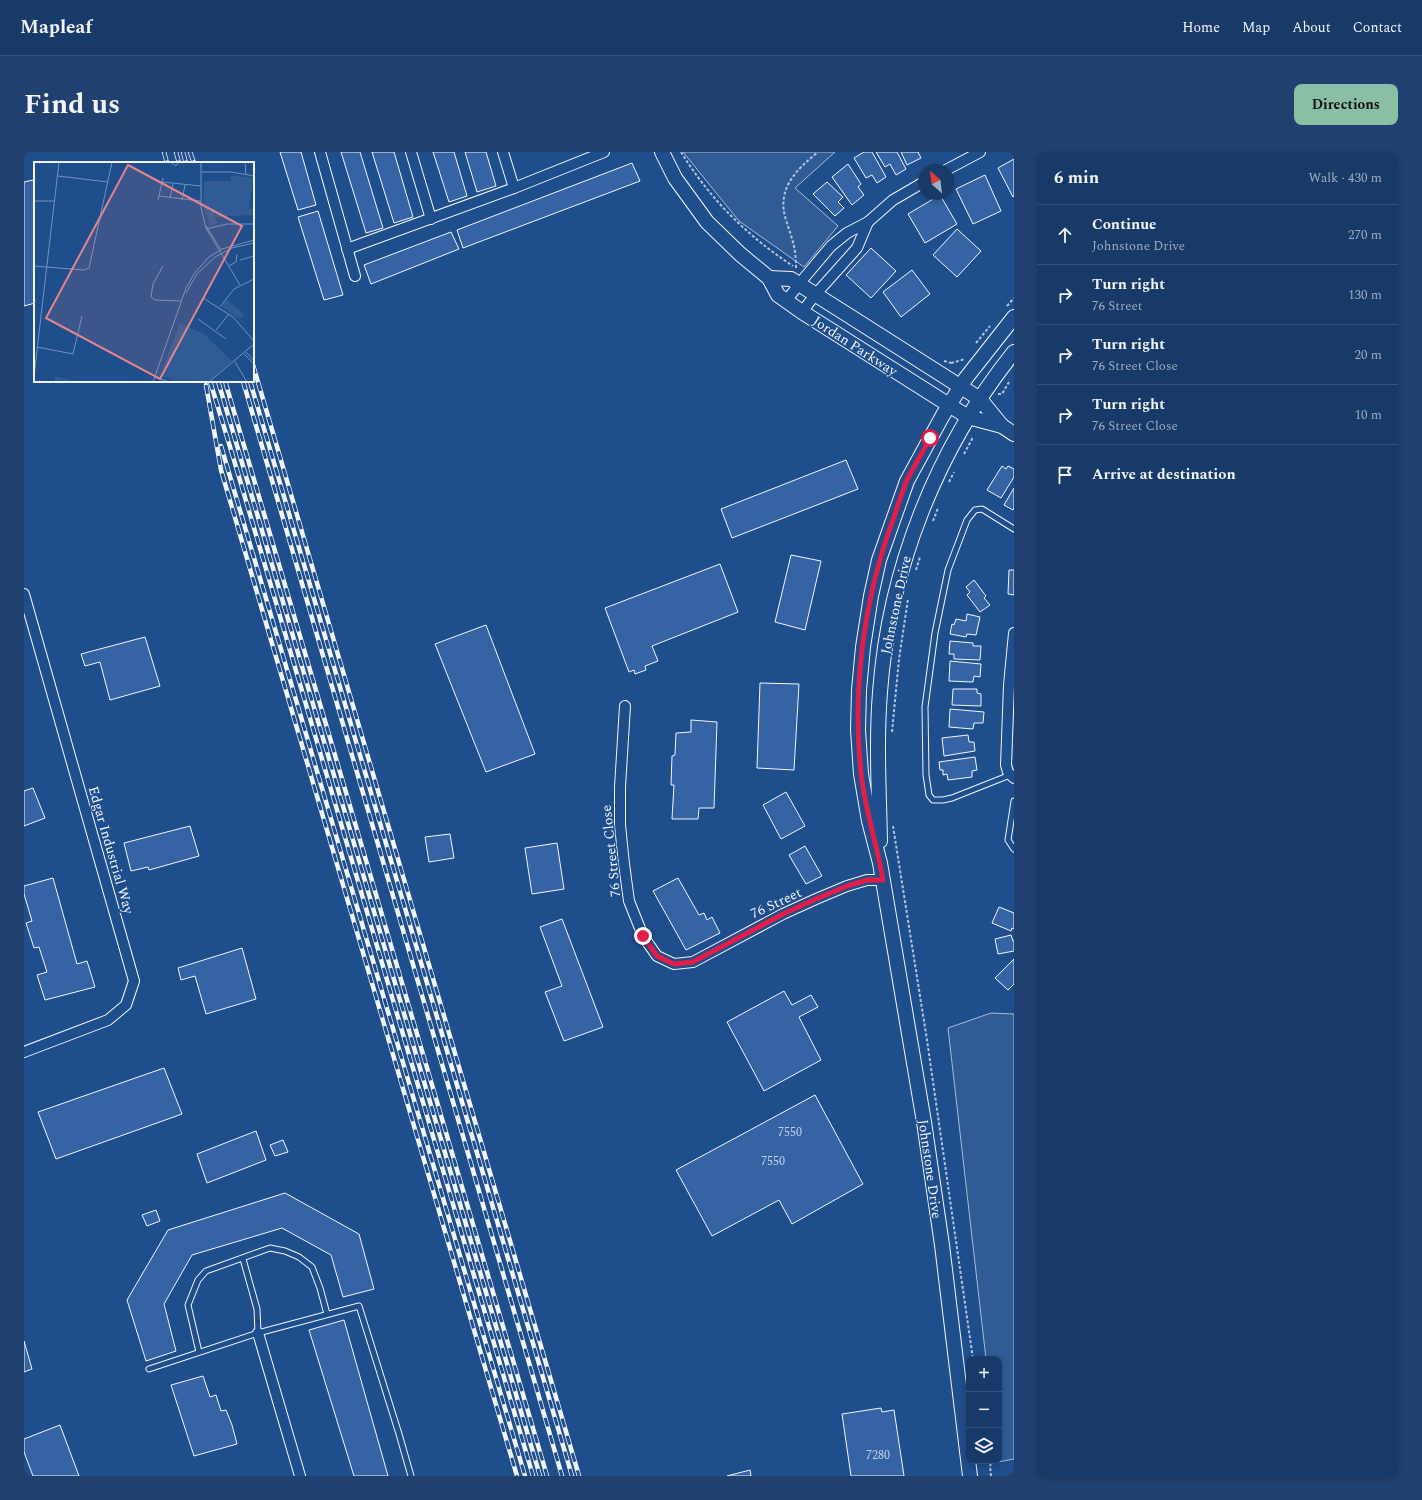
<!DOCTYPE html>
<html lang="en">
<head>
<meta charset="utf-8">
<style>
  :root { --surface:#173a69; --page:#20416f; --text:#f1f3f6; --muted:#9eadc0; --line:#36547d; --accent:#8abfa5 }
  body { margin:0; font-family:Spectral,serif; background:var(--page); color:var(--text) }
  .controls { position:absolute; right:12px; bottom:12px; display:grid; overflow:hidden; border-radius:8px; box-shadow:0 2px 6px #0003 }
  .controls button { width:36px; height:36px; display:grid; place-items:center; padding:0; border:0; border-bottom:1px solid var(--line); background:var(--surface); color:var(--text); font:20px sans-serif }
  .compass { position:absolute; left:894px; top:12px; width:36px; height:36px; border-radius:50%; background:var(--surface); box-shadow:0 2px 6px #0003; rotate:332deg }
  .stop { position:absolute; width:12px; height:12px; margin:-9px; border:3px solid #e11d48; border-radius:50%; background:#fff }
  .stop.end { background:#e11d48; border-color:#fff; box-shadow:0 1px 4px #0008 }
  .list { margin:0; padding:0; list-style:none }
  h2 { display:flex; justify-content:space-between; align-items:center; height:52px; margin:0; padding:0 16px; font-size:17px }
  h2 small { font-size:13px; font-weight:400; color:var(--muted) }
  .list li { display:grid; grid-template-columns:26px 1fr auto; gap:12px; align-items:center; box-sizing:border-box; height:60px; padding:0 16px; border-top:1px solid var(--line) }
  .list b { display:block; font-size:15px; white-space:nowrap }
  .list p { margin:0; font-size:13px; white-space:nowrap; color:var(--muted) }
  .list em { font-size:13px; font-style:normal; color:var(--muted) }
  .icon { flex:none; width:22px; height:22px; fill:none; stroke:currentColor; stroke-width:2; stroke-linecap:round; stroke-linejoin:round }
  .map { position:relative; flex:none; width:990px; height:1324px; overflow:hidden; border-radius:8px }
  header { display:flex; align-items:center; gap:24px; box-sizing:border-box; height:56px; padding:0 20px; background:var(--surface); border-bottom:1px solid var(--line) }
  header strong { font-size:19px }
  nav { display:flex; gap:22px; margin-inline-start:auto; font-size:14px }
  .intro { display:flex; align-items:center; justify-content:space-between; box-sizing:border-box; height:96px; padding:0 24px }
  h1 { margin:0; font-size:28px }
  .button { padding:10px 18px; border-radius:8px; background:var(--accent); color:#111; font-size:14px; font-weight:700 }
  main { display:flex; gap:24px; padding:0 24px }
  aside { flex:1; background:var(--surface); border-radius:8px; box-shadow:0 2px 6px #0003 }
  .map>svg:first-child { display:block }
</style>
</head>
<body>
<header>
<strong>Mapleaf</strong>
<nav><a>Home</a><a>Map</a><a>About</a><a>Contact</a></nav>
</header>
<div class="intro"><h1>Find us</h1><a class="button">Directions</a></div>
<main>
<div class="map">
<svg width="990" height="1324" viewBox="0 0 990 1324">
  <rect width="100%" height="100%" fill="#1f4e8c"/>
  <!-- built -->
  <g fill="#305b95" stroke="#a8bbd7">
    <path d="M659,0H811L771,36L814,74L780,115L715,69Z"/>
    <path d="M967,861L990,862V1307L974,1310L975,1207H962L924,876Z"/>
  </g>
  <!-- building -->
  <g fill="#3563a3" stroke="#f2f6ff">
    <path d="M256,0H277L292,53L274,58Z"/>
    <path d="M317,0H336L359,76L342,81Z"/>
    <path d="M348,0H370L389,65L370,71Z"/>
    <path d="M409,0H430L443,44L425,50Z"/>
    <path d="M441,0H462L472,34L453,40Z"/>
    <path d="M840,0H848L862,25L853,31L848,23L842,26L830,6Z"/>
    <path d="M852,0H873L882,17L872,23L866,12L861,15Z"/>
    <path d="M877,0H895H894L897,6L883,13Z"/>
    <path d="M990,7V44L989,45L974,16Z"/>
    <path d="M608,11L616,29L439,96L433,78Z"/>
    <path d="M824,12L837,32L834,35L840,43L828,53L808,25Z"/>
    <path d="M961,23L977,59L949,72L932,37Z"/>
    <path d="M9,28L11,35V151L0,154V30Z"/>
    <path d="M803,30L819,45L814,50L820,56L811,64L789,42Z"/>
    <path d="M916,43L933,72L901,91L884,62Z"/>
    <path d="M294,59L319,143L300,148L274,65Z"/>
    <path d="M933,77L957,99L933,125L909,103Z"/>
    <path d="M427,80L435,97L347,132L340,113Z"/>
    <path d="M847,96L872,119L847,146L822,123Z"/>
    <path d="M888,118L906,142L877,165L859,140Z"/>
    <path d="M822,308L834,337L708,386L697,357Z"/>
    <path d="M978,314L982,317L984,314L990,317V325L977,346L963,338Z"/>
    <path d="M990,336V356L989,358L980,353Z"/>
    <path d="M767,403L797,409L781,478L751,470Z"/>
    <path d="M696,412L714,460L628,494L634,509L621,514L622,518L611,522L610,518L605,520L581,456Z"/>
    <path d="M985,418H990V443L984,442Z"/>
    <path d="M950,428L962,444L960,446L966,453L956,460L943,443L946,440L942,435Z"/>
    <path d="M943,462L956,465L952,483L943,482L942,485L926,482L928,472L930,473L932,467L942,469Z"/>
    <path d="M462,473L511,602L462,620L411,492Z"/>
    <path d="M121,485L136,534L86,548L76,510L61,514L57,502Z"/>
    <path d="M926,489L949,491V494H957L956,508L930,507V502H925Z"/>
    <path d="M926,509L957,512L956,525L950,524L949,530L925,529Z"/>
    <path d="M736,531L775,532L770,618L733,616Z"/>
    <path d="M929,537H953V541L957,542V554L928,553Z"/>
    <path d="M926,557L960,560L959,571H950L949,577L925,575Z"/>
    <path d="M667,568L693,570L690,656H675L674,667H648L650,633H647L648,604L651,603L652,581L667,580Z"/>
    <path d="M944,583L945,590H950L951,599L920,604L918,586Z"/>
    <path d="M951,605L953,618L948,619V625L924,628L923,622L919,623V618H916L915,610Z"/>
    <path d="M9,636L21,666L0,674V639Z"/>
    <path d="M762,640L781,674L757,687L739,653Z"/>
    <path d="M166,674L175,704L125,718L124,715L107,719L100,691Z"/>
    <path d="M426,682L430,706L405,710L401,685Z"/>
    <path d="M533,691L540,737L508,742L501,696Z"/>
    <path d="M781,694L798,724L782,732L765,703Z"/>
    <path d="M29,726L53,812L63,809L71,835L21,848L13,823L23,820L15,795L10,796L2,771L8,769L0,742V734Z"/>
    <path d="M654,726L675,763L680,761L683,768L688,765L696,781L662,798L629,739Z"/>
    <path d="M975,755L990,761V777L988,776L987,779L968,771Z"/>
    <path d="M538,767L579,875L540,889L521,840L538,834L516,775Z"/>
    <path d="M987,783L989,789H990V799L974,802L971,787Z"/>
    <path d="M218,796L232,847L182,862L171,824L157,828L154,816Z"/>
    <path d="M990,807V832L984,838L971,826Z"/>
    <path d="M760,839L768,853L787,843L794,855L775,865L797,908L740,939L703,870Z"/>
    <path d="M140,916L158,962L32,1007L14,960Z"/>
    <path d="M791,943L839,1032L768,1072L755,1048L688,1084L652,1018Z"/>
    <path d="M232,979L242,1008L183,1031L173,1002Z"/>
    <path d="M259,988L264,1000L251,1004L246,993Z"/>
    <path d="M261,1041L335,1082L350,1137L319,1145L307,1103L258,1076L168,1103L140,1152L152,1199L122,1209L103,1148L144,1078Z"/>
    <path d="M132,1058L136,1069L123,1074L118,1063Z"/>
    <path d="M320,1168L364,1324H330L285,1178Z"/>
    <path d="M0,1189L8,1217L0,1220Z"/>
    <path d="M179,1224L186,1245L192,1243L197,1259L202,1258L208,1273L213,1292L170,1304L147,1233Z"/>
    <path d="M857,1256L858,1260L870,1258L880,1324H827L818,1262Z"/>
    <path d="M36,1273L55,1324H9L0,1300V1287Z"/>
    <path d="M726,1318L727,1324H703Z"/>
  </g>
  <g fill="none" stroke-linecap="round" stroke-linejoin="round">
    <defs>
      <g id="lane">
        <path d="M986,623L928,646L919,648H909L905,643L902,623L901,555L911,481L924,418L943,368L951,358L958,357L990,377"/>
        <path d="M990,649L984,688L990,697"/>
        <path d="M219,1107L233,1157L234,1181"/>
        <path d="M175,1200L164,1153L174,1128L182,1119L246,1096L261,1099L275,1105L288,1115L296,1136L303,1162"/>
        <path d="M125,1217L234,1181L335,1154L375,1282L387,1324"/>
      </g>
      <g id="street">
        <path d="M296,0L331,124"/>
        <path d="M387,0L407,67"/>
        <path d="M479,0L490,36"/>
        <path d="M922,18L956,0"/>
        <path d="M323,97L490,36L580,0"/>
        <path d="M762,149L780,126L807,94L823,81L844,70L869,48L900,30"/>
        <path d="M778,160L791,143L833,96L844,70"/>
        <path d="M0,442L110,829L102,853L84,868L0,900"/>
        <path d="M990,481L985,533L982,613L984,620L990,626"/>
        <path d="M601,554L596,635V673L600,712L605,749L619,784L633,804L650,812L669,810L759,762L792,747L823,734L843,728H859"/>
        <path d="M234,1181L276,1324"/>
      </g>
      <g id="secondary">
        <path d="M638,0L651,26L683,70L716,102L745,126L754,143L778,160L944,265L978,274L990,282"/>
        <path d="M745,126L767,127L827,165L956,247L978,274"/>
        <path d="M856,689C855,639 852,590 856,540C865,417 913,296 990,200"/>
        <path d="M946,1324L918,1093L900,970L856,711L845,669L837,622L834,578L835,538L839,495L847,444L855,408L883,329L919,263L942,226L990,165"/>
      </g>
    </defs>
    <!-- lane casing -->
    <use href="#lane" stroke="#f2f6ff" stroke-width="7"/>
    <!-- street casing -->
    <use href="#street" stroke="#f2f6ff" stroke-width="12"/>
    <!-- secondary casing -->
    <use href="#secondary" stroke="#f2f6ff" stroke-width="16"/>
    <!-- path -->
    <g stroke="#b3c4dc" stroke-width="2" stroke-dasharray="3 2" stroke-linecap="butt">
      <path d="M657,0C686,47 723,84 769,114"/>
      <path d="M772,116C772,95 768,87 762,68C752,37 772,18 794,0"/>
      <path d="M983,154L990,146"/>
      <path d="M952,191L966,174"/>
      <path d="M920,209L927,211"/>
      <path d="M927,211L938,208L941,206"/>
      <path d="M974,242H978L985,230"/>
      <path d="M940,302L948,287L947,284"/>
      <path d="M925,330L930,320"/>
      <path d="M909,369L914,356"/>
      <path d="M892,418L896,405"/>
      <path d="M868,580L875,507L884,447"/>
      <path d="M869,674L903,888L949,1207"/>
      <path d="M967,1324L966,1314L968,1309"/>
    </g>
    <!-- lane -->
    <use href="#lane" stroke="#1f4e8c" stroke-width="5"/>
    <!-- street -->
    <use href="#street" stroke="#1f4e8c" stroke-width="10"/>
    <!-- secondary -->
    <use href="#secondary" stroke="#1f4e8c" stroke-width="14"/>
    <defs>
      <g id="rail">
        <path d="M140,0L143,11"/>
        <path d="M152,0L155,11"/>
        <path d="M159,0L162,11"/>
        <path d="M166,0L170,11"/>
        <path d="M229,213L555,1324"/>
        <path d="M186,229L210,308L509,1324"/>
        <path d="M194,229L516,1324"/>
        <path d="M201,229L523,1324"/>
        <path d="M219,229L538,1324"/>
        <path d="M226,229L548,1324"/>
        <path d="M182,233L197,318L493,1324"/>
        <path d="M197,294L501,1324"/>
      </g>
    </defs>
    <!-- rail casing -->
    <use href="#rail" stroke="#f2f6ff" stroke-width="4.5"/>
    <!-- rail -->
    <use href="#rail" stroke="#1f4e8c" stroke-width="3" stroke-dasharray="9" stroke-linecap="butt"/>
  </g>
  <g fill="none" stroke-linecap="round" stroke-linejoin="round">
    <!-- route -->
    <path stroke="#e11d48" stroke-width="5" d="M619,784L633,804L650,812L669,810L759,762L792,747L823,734L843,728H859C853,692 841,658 837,621C828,535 840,446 870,365C874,353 878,340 883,328C890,314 899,300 906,286"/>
  </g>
  <g text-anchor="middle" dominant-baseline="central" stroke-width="3" stroke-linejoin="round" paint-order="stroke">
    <!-- number labels -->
    <g font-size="12" fill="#c3d1e8">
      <text x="766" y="980">7550</text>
      <text x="749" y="1009">7550</text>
      <text x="854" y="1303">7280</text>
    </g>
    <!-- street labels -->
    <g font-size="14" fill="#f2f6ff" stroke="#1f4e8c">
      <text transform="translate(831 194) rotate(33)">Jordan Parkway</text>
      <text transform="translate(872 453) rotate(-78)">Johnstone Drive</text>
      <text transform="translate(87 698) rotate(74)">Edgar Industrial Way</text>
      <text transform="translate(587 699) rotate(-96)">76 Street Close</text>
      <text transform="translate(752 751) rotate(-25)">76 Street</text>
      <text transform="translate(906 1017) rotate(82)">Johnstone Drive</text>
    </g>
  </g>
  <!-- overview -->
  <g transform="translate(10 10)">
    <rect width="220" height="220" fill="#1f4e8c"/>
    <path d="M197,13L220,16L215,46L220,47V53L180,55L183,62L176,64L169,44L170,19H197ZM192,138L201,144L210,153L205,157L188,145ZM146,161L170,172L198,199L178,217L170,220H144L126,214ZM21,214L46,220H20Z" fill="#305b95"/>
    <path fill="none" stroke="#7391ba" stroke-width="1" d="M136,0L142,4L145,0M167,0V46L172,66L206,123M211,0L212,13M168,10H197L220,14M24,14L74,20M128,20L167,24M125,34L167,39M136,36L139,22M124,38L129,16M148,38L151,23M0,39H21M172,64L187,88M172,67L193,62H220M206,98L220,94M0,104L50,108L55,106L78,0M129,104L119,122L117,135L121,138L147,139M195,104L202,100L203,92M178,119L169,136L199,155L220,179M152,131L163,112L181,95L198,86L220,81M186,145L200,127L220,117M164,157L192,177M182,168L195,152M3,185L39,192L48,154M212,190L220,199M210,192L220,202M201,200L213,220M0,214L25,0M121,215L136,220M119,220L152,126L160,112L175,95L188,87L220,78M175,220L220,182"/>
    <path fill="#e38589" fill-opacity="0.15" stroke="#e38589" stroke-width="2" d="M94,3L208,64L126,217L12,156Z"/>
    <rect width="220" height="220" fill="none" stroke="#f2f6ff" stroke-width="2"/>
  </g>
</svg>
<div class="controls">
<button>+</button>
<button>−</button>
<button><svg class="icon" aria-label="layers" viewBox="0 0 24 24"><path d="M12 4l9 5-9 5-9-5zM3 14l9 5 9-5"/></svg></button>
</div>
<svg class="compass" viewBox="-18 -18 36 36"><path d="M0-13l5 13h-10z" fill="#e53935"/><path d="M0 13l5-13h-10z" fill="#9eadc0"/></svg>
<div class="stop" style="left:906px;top:286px"></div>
<div class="stop end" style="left:619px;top:784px"></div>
</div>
<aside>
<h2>6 min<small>Walk · 430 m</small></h2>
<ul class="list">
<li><svg class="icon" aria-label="ahead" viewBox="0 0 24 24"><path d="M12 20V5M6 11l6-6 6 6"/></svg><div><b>Continue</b><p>Johnstone Drive</p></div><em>270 m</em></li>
<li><svg class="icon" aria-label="right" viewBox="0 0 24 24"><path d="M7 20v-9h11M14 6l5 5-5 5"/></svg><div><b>Turn right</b><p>76 Street</p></div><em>130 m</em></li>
<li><svg class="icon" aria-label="right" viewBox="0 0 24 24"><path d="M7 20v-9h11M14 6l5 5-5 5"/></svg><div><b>Turn right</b><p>76 Street Close</p></div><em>20 m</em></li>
<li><svg class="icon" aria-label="right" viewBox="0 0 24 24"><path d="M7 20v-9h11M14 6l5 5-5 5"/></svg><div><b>Turn right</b><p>76 Street Close</p></div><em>10 m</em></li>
<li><svg class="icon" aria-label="arrive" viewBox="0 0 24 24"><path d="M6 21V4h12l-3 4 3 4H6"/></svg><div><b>Arrive at destination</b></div></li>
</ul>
</aside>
</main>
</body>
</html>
